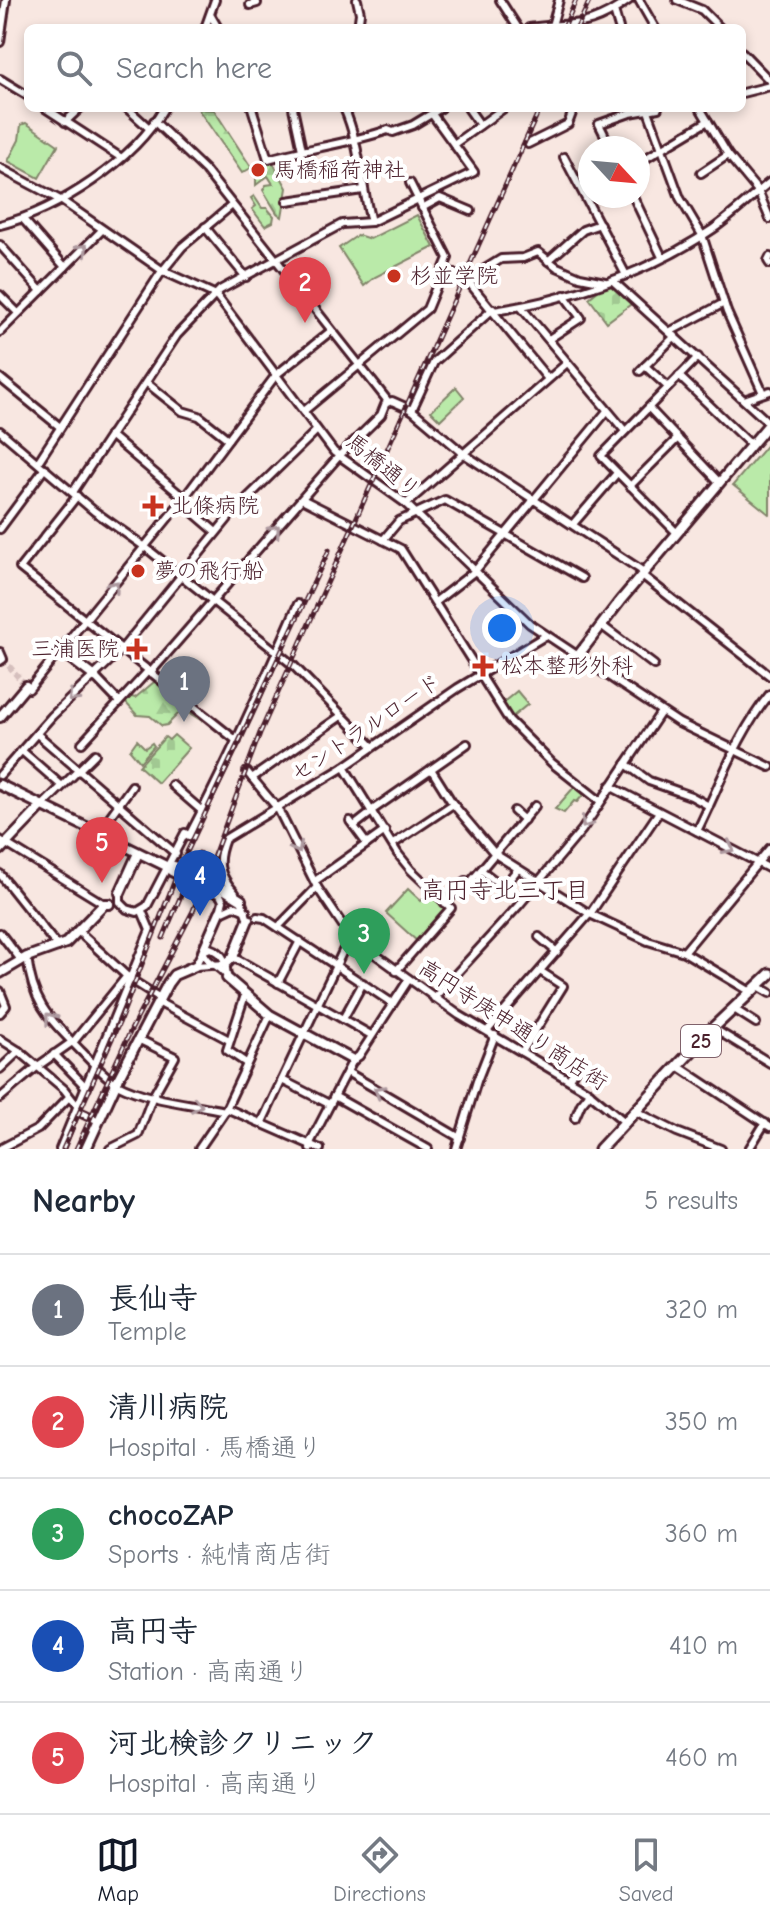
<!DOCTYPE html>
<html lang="en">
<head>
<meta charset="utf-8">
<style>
  :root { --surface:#fff; --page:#f6f6f7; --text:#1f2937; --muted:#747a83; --line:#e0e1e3; --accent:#111827 }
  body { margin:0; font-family:"Comic Neue","Klee One",sans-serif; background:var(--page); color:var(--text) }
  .compass { position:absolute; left:578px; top:136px; width:72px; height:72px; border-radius:50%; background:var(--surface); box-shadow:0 4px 12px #0003; rotate:116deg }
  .you { position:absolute; left:502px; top:628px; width:28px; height:28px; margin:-20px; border:6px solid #fff; border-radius:50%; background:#1a73e8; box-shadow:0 0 0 12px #1a73e833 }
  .badge { display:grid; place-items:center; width:52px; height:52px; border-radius:50%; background:var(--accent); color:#fff; font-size:26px; font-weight:700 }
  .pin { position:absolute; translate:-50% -66px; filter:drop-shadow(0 2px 4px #0008) }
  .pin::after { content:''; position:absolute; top:42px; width:28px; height:24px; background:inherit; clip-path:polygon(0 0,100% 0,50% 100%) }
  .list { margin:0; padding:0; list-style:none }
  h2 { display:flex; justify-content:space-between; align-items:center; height:104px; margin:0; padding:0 32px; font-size:34px }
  h2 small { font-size:26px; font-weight:400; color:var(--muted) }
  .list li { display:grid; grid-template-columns:52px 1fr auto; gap:24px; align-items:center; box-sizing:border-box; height:112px; padding:0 32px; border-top:2px solid var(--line) }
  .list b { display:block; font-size:30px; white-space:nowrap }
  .list p { margin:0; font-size:26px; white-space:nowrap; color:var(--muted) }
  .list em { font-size:26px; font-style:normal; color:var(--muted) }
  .icon { flex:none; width:44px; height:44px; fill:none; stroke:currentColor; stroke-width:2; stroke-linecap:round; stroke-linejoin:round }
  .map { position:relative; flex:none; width:770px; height:1149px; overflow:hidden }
  .search { position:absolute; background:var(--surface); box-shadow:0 4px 12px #0003; left:24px; right:24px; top:24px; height:88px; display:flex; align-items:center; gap:20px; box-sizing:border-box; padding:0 28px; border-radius:12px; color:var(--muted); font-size:30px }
  .sheet { height:664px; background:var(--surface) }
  nav { display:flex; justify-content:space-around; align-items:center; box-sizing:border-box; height:112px; border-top:2px solid var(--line); background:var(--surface); font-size:22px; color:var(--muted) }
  nav a { display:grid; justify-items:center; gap:4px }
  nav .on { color:var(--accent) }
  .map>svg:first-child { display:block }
</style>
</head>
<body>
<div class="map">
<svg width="770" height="1149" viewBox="0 0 770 1149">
  <defs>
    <pattern id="forest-firs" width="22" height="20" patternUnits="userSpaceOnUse" patternTransform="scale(2)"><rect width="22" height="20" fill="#baeaa9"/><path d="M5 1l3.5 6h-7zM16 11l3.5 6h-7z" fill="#a1c892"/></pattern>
    <pattern id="cemetery-stones" width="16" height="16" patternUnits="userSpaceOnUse" patternTransform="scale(2)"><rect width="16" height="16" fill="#baeaa9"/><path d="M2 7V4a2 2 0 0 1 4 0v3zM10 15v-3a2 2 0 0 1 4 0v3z" fill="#a1c892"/></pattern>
  </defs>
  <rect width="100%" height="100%" fill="#f8e7e1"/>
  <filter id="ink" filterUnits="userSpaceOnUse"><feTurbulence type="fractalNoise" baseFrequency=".0125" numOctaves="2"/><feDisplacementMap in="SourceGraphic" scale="16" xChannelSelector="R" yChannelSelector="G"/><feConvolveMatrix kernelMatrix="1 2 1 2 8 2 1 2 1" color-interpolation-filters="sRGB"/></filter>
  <g filter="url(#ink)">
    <!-- forest -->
    <g fill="url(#forest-firs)" stroke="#82846a" stroke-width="2">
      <path d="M198,109L214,110L251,167L266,159L272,161L287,188L282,217L277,213L263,190L266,185L273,184L268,176L256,185V177L251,168L242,173Z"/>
      <path d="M254,196L262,208H267L274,216L273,222L265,226L252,209L256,206L251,198Z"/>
      <path d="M154,682L158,683L202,721L183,709L167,725L162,726L150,716L137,715L124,701L128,696L135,698Z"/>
      <path d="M137,740L145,748L152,743L154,746L140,762L130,750Z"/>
    </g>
    <!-- cemetery -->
    <g fill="url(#cemetery-stones)" stroke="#82846a" stroke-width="2">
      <path d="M614,284L634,302L607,322L589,298L604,286Z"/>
      <path d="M174,735L189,748L158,783L139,766L165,737L169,740Z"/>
    </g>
    <!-- park -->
    <g fill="#baeaa9" stroke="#82846a" stroke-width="2">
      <path d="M26,123L58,145L39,178L8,161L19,140L21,125Z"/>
      <path d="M417,215L434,247L375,277L364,286L339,248L358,235L370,239Z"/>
      <path d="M456,387L464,397L440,420L431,411Z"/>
      <path d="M770,441V515L733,485Z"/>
      <path d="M517,691L528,704L511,718L500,705Z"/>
      <path d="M575,786L584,794L577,802L574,801L564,813L555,809Z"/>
      <path d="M408,889L421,901L430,891L448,907L418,942L386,913Z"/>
    </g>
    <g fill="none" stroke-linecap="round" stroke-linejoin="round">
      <!-- street-tunnel -->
      <path stroke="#d5bfbd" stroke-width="6" stroke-dasharray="6 3" stroke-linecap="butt" d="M3,659L26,686"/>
      <defs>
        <g id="street">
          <path d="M357,0L360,13L358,28"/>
          <path d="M500,0L518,28"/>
          <path d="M639,0L655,28"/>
          <path d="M677,0L702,10L720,28"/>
          <path d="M250,5L257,3"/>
          <path d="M614,11L619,28"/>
          <path d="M211,16L218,28"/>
          <path d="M552,26L559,0"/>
          <path d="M205,28L215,0"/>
          <path d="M529,28C575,22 588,30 629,0"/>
          <path d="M0,42L6,0"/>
          <path d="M742,52L770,81"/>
          <path d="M0,79L28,96"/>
          <path d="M742,93L770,86"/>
          <path d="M45,108L120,157"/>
          <path d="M127,108L149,128"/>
          <path d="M252,108L268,159C308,148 348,144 388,130L393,132L413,125L441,108"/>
          <path d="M293,108L302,150"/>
          <path d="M344,108C360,144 361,184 371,222"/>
          <path d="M468,108L480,125"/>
          <path d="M647,108L680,198L702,235L727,312L763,393"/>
          <path d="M700,108L728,155L758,191L770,219"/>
          <path d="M65,122L80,108"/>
          <path d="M454,144L504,108"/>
          <path d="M528,144L568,124L574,108"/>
          <path d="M611,148L599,124L630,113L658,108"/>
          <path d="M564,157L626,275"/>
          <path d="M638,163L708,121"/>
          <path d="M0,168L62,201L163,271L216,295L334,452L404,502L530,624L679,723L770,767"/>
          <path d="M701,173L728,155"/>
          <path d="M633,196L662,257"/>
          <path d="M287,201L363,190"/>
          <path d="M422,208L440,198L471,211"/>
          <path d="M23,219L65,267"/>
          <path d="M0,225C58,210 134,161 164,108"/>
          <path d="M205,227L246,277"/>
          <path d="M0,245L41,291"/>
          <path d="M770,257L768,261L770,264"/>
          <path d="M548,261L583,230L600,224"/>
          <path d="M445,269L467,280L548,379"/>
          <path d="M467,280L501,259L523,258L538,252L557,267L580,277L605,282"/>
          <path d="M613,281L770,424"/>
          <path d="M0,295L18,313"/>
          <path d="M521,307L625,431"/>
          <path d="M493,309L434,362L412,410L464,454L644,572"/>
          <path d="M494,311C570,299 648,273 713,229C733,215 751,197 770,182"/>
          <path d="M671,331L724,303"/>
          <path d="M0,332L102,230"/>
          <path d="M549,339L581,318L564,295"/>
          <path d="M645,366L668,387"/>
          <path d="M640,371L675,336"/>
          <path d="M679,376L751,445"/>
          <path d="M0,378L60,427"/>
          <path d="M147,383L182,411L199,416L228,439"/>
          <path d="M744,400L770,391"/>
          <path d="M387,403L392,401L412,410"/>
          <path d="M649,408L719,482"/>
          <path d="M304,411L427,309L448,258L410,183"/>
          <path d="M0,431L94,511L145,547L293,665L372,746"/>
          <path d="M110,435L184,498"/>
          <path d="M38,462L160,274L182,247L231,206"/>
          <path d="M630,486L678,438"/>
          <path d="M73,492L177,335L220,290L342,224L371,222L474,172L432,114"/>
          <path d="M77,496L20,568L237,741"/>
          <path d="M302,499L401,549L509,720L552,763L600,801"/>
          <path d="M181,502L216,532"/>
          <path d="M406,504L567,363"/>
          <path d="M573,524L617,473"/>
          <path d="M0,529L45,468"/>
          <path d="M677,533L601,456L698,357"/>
          <path d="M383,540L399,521L445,500L582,578"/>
          <path d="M642,575L770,676"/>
          <path d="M435,602L475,571L607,411"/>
          <path d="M601,625L654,665"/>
          <path d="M0,652L3,659L0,661"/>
          <path d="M150,673L339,456L381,415L387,400L205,170L154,121"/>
          <path d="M95,677L119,702"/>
          <path d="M29,689L181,502L276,375L331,331"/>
          <path d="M37,734L176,854"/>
          <path d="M82,743L148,671"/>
          <path d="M22,751L62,786"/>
          <path d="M626,764L649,781L691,796L709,806"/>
          <path d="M344,767L398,854L411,870L451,908L396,971"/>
          <path d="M431,769L453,804L495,854L590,914L648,941L684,952L751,992"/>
          <path d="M247,772L278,809L317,887L350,936L459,1015L586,1090L626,1123"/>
          <path d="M0,775L52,716L121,650L234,511L317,430"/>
          <path d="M252,778L341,716"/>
          <path d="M172,785L202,811"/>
          <path d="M610,786L770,869"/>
          <path d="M42,806L95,754"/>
          <path d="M371,811L467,744"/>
          <path d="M514,811L524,820"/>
          <path d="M350,821L367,844"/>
          <path d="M354,826L372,812"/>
          <path d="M697,831C720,785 737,734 770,694"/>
          <path d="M98,833L132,786"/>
          <path d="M0,840L104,904"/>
          <path d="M393,844L453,804"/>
          <path d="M166,867L171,872L220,895L223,901L220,912"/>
          <path d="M481,870L503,887L518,869"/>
          <path d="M0,874L58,947"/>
          <path d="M315,881L385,831"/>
          <path d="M120,893V902L127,909L137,912L147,906L185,833L189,836C229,760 264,682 298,604"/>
          <path d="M235,893C218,874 216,862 225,839L344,767L458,688L545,636"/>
          <path d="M241,900L248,920L250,919"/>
          <path d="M445,903L466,881L469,884L535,806"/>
          <path d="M221,912L234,906L246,911"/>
          <path d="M257,917L264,918L392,1003"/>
          <path d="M278,927L317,887"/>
          <path d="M78,931L130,979L160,998"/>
          <path d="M0,933L21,960"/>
          <path d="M539,937L557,952"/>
          <path d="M203,951L195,966L226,964"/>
          <path d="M203,951L210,948C225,953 226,963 227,978"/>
          <path d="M203,951C207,964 220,965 227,976"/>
          <path d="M684,952L770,848"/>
          <path d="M27,957C33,1005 49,1018 81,1051C92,1062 104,1076 117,1084C150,1101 190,1103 225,1111"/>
          <path d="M233,957L371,1035"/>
          <path d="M278,983L300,941"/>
          <path d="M758,986L770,993"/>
          <path d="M0,991L6,1006L0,1013"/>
          <path d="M245,995L227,1050L246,1063"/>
          <path d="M434,998L519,905L582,830L661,712"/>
          <path d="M158,1002L229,1040"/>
          <path d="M734,1009L756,1023"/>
          <path d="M343,1019L363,983"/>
          <path d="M713,1028L770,1063"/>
          <path d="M488,1030L592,911L659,812"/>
          <path d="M0,1039L19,1051L0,1069"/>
          <path d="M19,1051L64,1089L78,1107"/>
          <path d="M522,1052L563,986L540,971"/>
          <path d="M54,1054L87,1088"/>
          <path d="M678,1066L770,1127"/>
          <path d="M347,1072L460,1138"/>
          <path d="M569,1079L579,1063"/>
          <path d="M282,1080L329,1104"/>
          <path d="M334,1096L428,1149"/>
          <path d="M0,1098L38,1066L75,1040L127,976"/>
          <path d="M226,1108L320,1149"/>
          <path d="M77,1111L99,1121"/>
          <path d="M637,1112L677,1132L721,1149"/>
          <path d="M575,1118L581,1104L590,1093"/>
          <path d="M262,1122L350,936"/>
          <path d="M0,1149L38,1129L69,1097"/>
          <path d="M60,1149L150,930L142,911"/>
          <path d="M110,1149L138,1135L152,1098L175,1057L138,1039"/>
          <path d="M199,1149L225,1111L270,1015"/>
          <path d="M310,1149L311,1141L353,1060L359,1056L409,979"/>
          <path d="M456,1149L477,1081L495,1035"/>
          <path d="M749,1149L765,1123"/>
        </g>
        <g id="secondary">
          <path d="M61,651L95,677"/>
          <path d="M577,657L620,601L769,424"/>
          <path d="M0,717L26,686"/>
          <path d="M0,785L166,866H174L222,888L241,900"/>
          <path d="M0,850L42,806"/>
          <path d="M120,893L138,853"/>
          <path d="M203,951L220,912"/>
          <path d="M226,964L233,957L248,920"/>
          <path d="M0,973L27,957L66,943L104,904H109"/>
          <path d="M227,978L270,1015L353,1060"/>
          <path d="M86,1149L119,1077L168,983L174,975L195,966"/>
        </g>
        <path id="primary" d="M600,1149L713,1028L770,974"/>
      </defs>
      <!-- street casing -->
      <use href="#street" stroke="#4a1f2b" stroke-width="12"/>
      <!-- secondary casing -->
      <use href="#secondary" stroke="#4a1f2b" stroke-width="14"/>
      <!-- primary casing -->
      <use href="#primary" stroke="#4a1f2b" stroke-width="15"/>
      <!-- street -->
      <use href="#street" stroke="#fff" stroke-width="6"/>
      <!-- secondary -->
      <use href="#secondary" stroke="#fff" stroke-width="8"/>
      <!-- primary -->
      <use href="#primary" stroke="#fff" stroke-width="9"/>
      <defs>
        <g id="rail">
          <path d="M564,28L576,0"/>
          <path d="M577,28L590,0"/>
          <path d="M163,938L199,853"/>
          <path d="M63,1149L119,1023L180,867L329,550"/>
          <path d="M76,1149L131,1030L193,911L260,733L540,108"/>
        </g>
      </defs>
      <!-- rail casing -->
      <use href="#rail" stroke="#4a1f2b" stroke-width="5"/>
      <!-- rail -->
      <use href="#rail" stroke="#fff" stroke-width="2" stroke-dasharray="6" stroke-linecap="butt"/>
    </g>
    <!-- one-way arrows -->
    <defs><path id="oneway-chevron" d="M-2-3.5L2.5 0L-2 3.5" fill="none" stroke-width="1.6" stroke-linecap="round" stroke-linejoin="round" transform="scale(2)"/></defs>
    <g stroke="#ae9aa0">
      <use href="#oneway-chevron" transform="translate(83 249) rotate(-46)"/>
      <use href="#oneway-chevron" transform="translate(275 530) rotate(-49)"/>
      <use href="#oneway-chevron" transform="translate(114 586) rotate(-51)"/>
      <use href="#oneway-chevron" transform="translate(73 697) rotate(136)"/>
      <use href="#oneway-chevron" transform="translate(586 823) rotate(125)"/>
      <use href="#oneway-chevron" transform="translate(297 848) rotate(63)"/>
      <use href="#oneway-chevron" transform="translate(729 848) rotate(27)"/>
      <use href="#oneway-chevron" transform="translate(50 1018) rotate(-128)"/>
      <use href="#oneway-chevron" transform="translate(379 1091) rotate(-150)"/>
      <use href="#oneway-chevron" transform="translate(197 1105) rotate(11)"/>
    </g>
  </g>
  <!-- markers -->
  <g fill="#c8321e" stroke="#fff" stroke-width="3">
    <circle cx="258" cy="170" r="8"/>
    <circle cx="394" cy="276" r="8"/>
    <path d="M149 494h8v8h8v8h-8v8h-8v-8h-8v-8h8z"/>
    <circle cx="138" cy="571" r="8"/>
    <path d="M133 637h8v8h8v8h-8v8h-8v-8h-8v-8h8z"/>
    <path d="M479 654h8v8h8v8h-8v8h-8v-8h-8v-8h8z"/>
  </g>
  <g text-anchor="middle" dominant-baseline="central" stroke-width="8" stroke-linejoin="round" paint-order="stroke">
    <!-- shield labels -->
    <rect fill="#fff" stroke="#80626b" stroke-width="2" x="681" y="1025" width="40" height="32" rx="6"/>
    <g font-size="20" font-weight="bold" fill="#4a1f2b">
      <text x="701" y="1041">25</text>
    </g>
    <!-- poi labels -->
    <g font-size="22" fill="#4a1f2b" stroke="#fff" text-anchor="start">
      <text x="274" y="170">馬橋稲荷神社</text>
      <text x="410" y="276">杉並学院</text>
      <text x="171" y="506">北條病院</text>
      <text x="154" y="571">夢の飛行船</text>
      <text x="119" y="649" text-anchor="end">三浦医院</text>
      <text x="501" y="666">松本整形外科</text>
    </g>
    <!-- street labels -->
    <g font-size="22" fill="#4a1f2b" stroke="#fff">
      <text transform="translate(383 466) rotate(39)">馬橋通り</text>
      <text transform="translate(366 728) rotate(-34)">セントラルロード</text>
      <text transform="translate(513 1025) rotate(33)">高円寺庚申通り商店街</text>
    </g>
    <!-- neighbourhood labels -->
    <g font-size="24" fill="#4a1f2b" stroke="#fff">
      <text x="505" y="890">高円寺北三丁目</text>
    </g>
  </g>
</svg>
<svg class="compass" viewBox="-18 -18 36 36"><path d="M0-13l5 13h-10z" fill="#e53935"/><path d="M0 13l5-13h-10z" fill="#747a83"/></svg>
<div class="you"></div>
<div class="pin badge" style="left:184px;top:722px;background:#6b7280">1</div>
<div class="pin badge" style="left:305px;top:323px;background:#e0444e">2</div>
<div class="pin badge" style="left:364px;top:974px;background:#2e9e5b">3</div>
<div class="pin badge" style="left:200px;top:916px;background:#1a4fb4">4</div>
<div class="pin badge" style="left:102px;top:883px;background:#e0444e">5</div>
<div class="search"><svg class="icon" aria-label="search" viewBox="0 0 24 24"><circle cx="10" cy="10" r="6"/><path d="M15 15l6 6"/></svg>Search here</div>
</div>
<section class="sheet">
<h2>Nearby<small>5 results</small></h2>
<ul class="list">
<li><span class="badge" style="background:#6b7280">1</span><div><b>長仙寺</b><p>Temple</p></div><em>320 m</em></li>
<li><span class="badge" style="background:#e0444e">2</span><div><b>清川病院</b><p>Hospital · 馬橋通り</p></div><em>350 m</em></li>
<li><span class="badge" style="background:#2e9e5b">3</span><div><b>chocoZAP</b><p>Sports · 純情商店街</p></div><em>360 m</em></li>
<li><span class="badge" style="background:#1a4fb4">4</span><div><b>高円寺</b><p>Station · 高南通り</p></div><em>410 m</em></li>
<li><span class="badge" style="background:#e0444e">5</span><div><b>河北検診クリニック</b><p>Hospital · 高南通り</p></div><em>460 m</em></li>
</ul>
</section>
<nav>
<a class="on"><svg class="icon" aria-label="map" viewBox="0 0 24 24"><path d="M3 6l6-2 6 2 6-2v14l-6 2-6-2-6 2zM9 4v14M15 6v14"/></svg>Map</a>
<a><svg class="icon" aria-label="directions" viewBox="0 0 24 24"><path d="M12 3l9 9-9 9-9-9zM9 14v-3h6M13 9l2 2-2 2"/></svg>Directions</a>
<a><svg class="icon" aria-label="saved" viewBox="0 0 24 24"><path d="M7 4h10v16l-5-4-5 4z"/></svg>Saved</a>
</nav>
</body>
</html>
